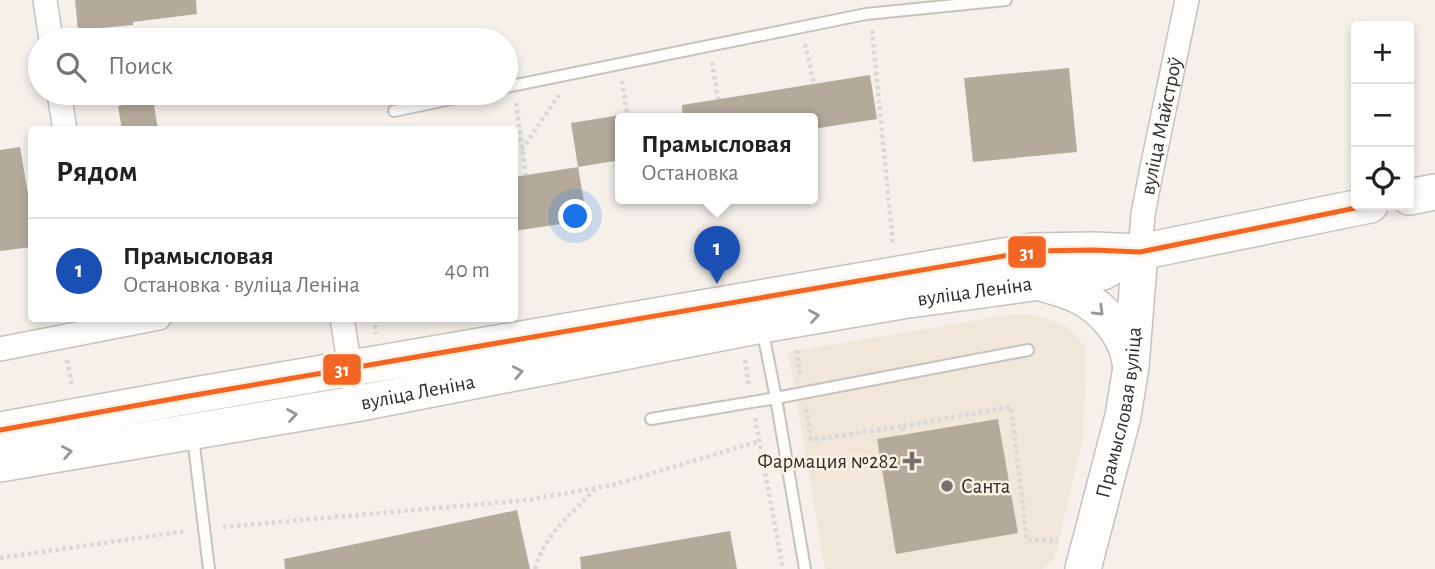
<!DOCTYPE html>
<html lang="ru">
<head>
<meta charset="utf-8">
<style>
  :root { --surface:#fff; --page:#f2f2f2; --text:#222; --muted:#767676; --line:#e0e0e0; --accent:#b45309 }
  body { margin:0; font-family:"Alegreya Sans",sans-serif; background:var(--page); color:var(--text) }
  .controls { position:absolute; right:21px; top:21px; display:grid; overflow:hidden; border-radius:7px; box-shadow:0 4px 10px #0003 }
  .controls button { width:63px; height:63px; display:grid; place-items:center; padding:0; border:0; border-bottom:2px solid var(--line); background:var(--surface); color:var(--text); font:35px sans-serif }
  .you { position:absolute; left:576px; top:217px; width:24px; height:24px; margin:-18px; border:5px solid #fff; border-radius:50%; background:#1a73e8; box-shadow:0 0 0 10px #1a73e833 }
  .badge { display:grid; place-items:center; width:46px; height:46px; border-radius:50%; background:var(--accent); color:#fff; font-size:23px; font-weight:700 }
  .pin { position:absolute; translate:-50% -58px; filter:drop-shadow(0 2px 4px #0008) }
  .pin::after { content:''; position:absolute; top:37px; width:24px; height:21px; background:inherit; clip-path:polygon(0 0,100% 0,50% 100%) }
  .popup { position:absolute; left:615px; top:113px; width:203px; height:91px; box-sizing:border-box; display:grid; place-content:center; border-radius:7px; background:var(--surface); filter:drop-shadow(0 2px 5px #0005); font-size:23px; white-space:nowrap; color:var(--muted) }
  .popup b { font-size:26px; color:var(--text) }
  .popup::after { content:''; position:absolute; left:50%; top:100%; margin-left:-14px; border:14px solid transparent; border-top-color:var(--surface) }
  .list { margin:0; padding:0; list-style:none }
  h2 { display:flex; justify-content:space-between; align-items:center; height:91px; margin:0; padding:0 28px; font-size:30px }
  h2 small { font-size:23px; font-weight:400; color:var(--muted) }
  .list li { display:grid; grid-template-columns:46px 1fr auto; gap:21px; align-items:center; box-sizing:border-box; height:105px; padding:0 28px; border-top:2px solid var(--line) }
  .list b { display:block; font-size:26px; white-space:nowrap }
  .list p { margin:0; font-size:23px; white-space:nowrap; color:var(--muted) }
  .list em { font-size:23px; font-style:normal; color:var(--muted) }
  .icon { flex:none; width:38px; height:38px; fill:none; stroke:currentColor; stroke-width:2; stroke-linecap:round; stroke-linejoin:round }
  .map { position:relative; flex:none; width:1435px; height:569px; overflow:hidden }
  .search { position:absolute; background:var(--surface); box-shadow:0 4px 10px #0003; left:28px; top:28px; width:490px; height:77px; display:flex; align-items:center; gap:18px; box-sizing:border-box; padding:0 24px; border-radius:38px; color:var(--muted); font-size:26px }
  .panel { position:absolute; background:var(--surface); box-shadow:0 4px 10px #0003; left:28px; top:126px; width:490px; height:196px; border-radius:7px }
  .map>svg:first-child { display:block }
</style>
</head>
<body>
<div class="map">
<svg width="1435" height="569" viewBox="0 0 1435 569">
  <rect width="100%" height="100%" fill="#f5f0ea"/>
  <!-- built -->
  <path fill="#f0e6d9" d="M1013,314L1036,315L1066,326L1086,347L1083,439L1054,560L1042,569H825L788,352Z"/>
  <!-- building -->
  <g fill="#b4aa9c">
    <path d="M75,0H196L197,14L133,22V25L78,30Z"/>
    <path d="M1069,68L1077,152L973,162L964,78Z"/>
    <path d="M870,75L877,119L813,129V118H683L682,105Z"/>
    <path d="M153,99L158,130H122L118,106Z"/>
    <path d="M621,115V160L578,167L571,123Z"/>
    <path d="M20,147L29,200H32V247L0,251V150Z"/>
    <path d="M578,167L587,220L514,231V177Z"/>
    <path d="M998,419L1018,533L896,554L877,439Z"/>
    <path d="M517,510L530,569H285L284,559Z"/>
    <path d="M730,531L737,569H581L580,557Z"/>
  </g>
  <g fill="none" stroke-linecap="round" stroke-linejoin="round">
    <defs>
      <g id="service">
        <path d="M506,87L866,14L1006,0"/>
        <path d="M394,111L479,93"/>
        <path d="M762,328L776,398L1028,350"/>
        <path d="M651,419L776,398L805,569"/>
        <path d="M193,437L209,569"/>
      </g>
      <g id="minor">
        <path d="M45,0L51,40"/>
        <path d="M59,93L65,130"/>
        <path id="s1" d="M1140,252L1143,214L1151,173L1187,0"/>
        <path d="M342,318L352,381"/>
        <path d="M0,349L159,318"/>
      </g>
      <g id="primary">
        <path d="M1409,197L1435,192"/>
        <path d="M1040,282C1052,287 1066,290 1077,295C1103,307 1127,335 1130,363"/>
        <path d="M0,430L189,396L1033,251L1093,250L1140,252L1370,205"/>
        <path id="s2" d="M0,464L355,404L762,325L902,301L1040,282L1103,272L1128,258"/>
        <path id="s3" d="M1083,569L1123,416L1131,367L1140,252"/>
      </g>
    </defs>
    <!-- service casing -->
    <use href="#service" stroke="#c6c2be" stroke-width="14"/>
    <!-- minor casing -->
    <use href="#minor" stroke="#c6c2be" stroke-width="26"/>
    <!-- primary casing -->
    <use href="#primary" stroke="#c6c2be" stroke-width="38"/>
    <!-- path -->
    <g stroke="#dad8d6" stroke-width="4.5" stroke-dasharray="3.5 3.5" stroke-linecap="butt">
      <path d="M872,30L893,244"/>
      <path d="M805,44L814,84"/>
      <path d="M712,62L718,99"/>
      <path d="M622,81L627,114"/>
      <path d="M516,103L526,175"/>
      <path d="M514,149L523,148L559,95"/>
      <path d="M374,318L376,334"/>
      <path d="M797,350L800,376"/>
      <path d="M67,360L72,386"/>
      <path d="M745,360L749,386"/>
      <path d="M806,409L811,440L903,426L904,435"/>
      <path d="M755,418L783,569"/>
      <path d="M903,426L1011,407L1027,540L1058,541"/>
      <path d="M223,527L527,500L613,485L760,441"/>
      <path d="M0,558L186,531"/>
      <path d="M535,569C544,535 571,514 595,489"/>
    </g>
    <!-- service -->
    <use href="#service" stroke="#fefdfc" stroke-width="10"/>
    <!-- minor -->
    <use href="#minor" stroke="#fefdfc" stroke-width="23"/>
    <!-- primary -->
    <use href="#primary" stroke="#fefdfc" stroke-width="35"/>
    <defs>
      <path id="bus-1" d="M0,430L189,396L1033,251L1093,250L1140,252L1370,205"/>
    </defs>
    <!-- bus-1 casing -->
    <use href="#bus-1" stroke="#faf1e5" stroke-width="10"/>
    <!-- bus-1 -->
    <use href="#bus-1" stroke="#f26522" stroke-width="5"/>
  </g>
  <!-- one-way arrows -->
  <defs><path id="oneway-chevron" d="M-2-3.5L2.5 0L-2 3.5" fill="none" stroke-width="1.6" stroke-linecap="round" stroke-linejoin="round" transform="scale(1.75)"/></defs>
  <g stroke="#989592">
    <use href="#oneway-chevron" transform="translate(1099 311) rotate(44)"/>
    <use href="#oneway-chevron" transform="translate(814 316) rotate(-9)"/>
    <use href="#oneway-chevron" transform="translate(518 372) rotate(-11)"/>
    <use href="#oneway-chevron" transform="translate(292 415) rotate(-9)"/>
    <use href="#oneway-chevron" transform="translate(67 452) rotate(-10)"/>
  </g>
  <!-- markers -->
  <g fill="#76716d" stroke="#faf1e5" stroke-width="2.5">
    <path d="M908.5 450.5h7v7h7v7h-7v7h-7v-7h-7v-7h7z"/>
    <circle cx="947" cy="486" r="7"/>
  </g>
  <g text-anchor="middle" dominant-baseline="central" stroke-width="5" stroke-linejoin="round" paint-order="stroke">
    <!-- street labels -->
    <g font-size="21" fill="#312d29" stroke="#faf1e5">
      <text stroke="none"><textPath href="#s1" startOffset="128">вуліца Майстроў</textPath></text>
      <text stroke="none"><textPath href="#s2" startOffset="990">вуліца Леніна</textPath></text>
      <text stroke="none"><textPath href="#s2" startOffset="424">вуліца Леніна</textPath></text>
      <text stroke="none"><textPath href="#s3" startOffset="161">Прамысловая вуліца</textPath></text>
    </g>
    <!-- poi labels -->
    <g font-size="21" fill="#312d29" stroke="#faf1e5" text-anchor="end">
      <text x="898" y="461">Фармация №282</text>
      <text x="961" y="486" text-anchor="start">Санта</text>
    </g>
  </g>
  <g stroke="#faf1e5" stroke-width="2.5">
    <rect x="1007" y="235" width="40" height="34" rx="7" fill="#f26522"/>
    <rect x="322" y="353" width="40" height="33" rx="7" fill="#f26522"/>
  </g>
  <g font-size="19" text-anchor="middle" font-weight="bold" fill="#fff">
    <text x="1027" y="259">31</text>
    <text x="342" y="376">31</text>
  </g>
</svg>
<div class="controls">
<button>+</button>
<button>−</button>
<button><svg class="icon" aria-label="locate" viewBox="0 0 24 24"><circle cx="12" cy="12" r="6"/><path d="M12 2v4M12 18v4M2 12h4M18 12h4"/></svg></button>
</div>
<div class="you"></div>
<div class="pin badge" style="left:717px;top:284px;background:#1a4fb4">1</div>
<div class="popup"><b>Прамысловая</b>Остановка</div>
<div class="search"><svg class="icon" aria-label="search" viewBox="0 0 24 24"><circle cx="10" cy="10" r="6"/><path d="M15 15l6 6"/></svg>Поиск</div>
<section class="panel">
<h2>Рядом<small></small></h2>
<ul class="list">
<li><span class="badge" style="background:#1a4fb4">1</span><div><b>Прамысловая</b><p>Остановка · вуліца Леніна</p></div><em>40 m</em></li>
</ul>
</section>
</div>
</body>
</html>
